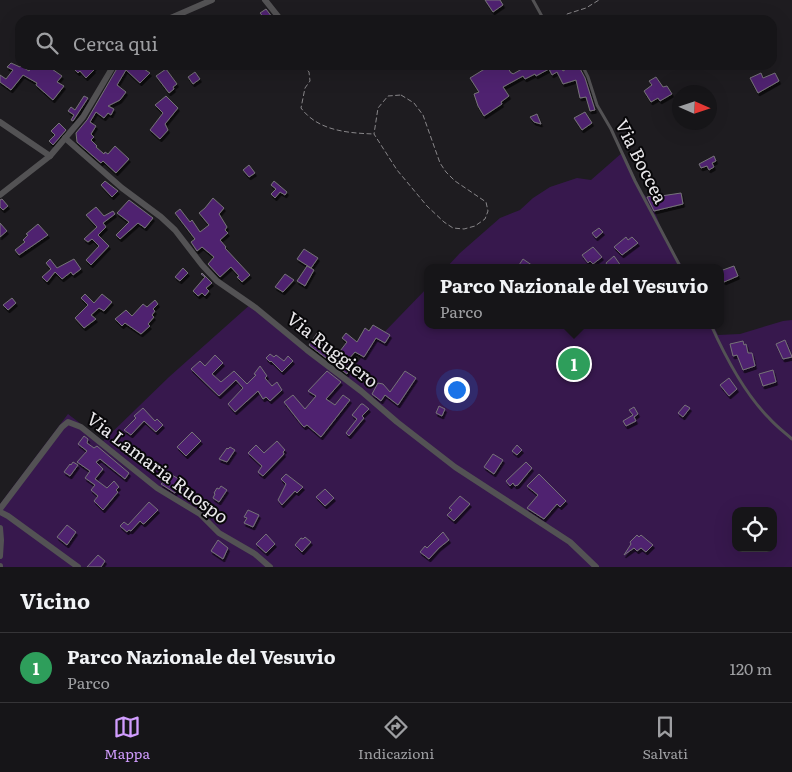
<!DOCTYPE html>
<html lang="it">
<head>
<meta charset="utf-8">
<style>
  :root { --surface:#161518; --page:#1f1e21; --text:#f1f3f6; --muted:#9e9fa2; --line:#353437; --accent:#d19dfe }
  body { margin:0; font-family:Literata,serif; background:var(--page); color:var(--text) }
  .controls { position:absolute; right:15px; bottom:15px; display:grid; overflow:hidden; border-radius:10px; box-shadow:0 5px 20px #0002 }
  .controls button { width:45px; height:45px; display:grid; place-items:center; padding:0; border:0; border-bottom:1px solid var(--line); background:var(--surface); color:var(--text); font:25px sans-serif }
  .compass { position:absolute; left:672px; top:85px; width:45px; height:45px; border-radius:50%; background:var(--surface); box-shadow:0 5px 20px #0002; rotate:93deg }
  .you { position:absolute; left:456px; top:389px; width:18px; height:18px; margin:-12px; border:4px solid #fff; border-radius:50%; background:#1a73e8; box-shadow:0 0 0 8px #1a73e833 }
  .badge { display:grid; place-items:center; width:32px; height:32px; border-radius:50%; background:var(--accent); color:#fff; font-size:16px; font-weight:700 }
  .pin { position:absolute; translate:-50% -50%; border:2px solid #fff; box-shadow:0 1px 5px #0006 }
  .popup { position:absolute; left:424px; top:264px; width:300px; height:65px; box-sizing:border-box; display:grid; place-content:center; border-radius:10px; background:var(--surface); filter:drop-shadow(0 1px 4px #0005); font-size:16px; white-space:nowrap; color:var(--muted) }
  .popup b { font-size:19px; color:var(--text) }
  .popup::after { content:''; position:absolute; left:50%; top:100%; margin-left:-10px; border:10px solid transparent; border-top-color:var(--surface) }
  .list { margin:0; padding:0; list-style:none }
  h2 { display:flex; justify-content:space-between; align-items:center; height:65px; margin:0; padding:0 20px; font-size:21px }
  h2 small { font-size:16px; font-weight:400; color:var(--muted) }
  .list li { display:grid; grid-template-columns:32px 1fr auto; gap:15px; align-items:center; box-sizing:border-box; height:70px; padding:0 20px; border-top:1px solid var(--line) }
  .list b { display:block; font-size:19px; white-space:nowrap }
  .list p { margin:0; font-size:16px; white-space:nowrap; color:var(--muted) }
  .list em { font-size:16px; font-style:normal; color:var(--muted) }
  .icon { flex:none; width:28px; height:28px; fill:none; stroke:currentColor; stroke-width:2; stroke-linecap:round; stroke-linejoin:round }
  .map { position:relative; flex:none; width:792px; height:567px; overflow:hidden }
  .search { position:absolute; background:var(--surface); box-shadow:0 5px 20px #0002; left:15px; right:15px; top:15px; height:55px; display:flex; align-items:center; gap:12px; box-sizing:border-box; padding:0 18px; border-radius:15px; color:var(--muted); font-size:19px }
  .sheet { height:135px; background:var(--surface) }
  nav { display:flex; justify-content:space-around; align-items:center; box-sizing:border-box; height:70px; border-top:1px solid var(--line); background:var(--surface); font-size:14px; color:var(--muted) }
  nav a { display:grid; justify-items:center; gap:2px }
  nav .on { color:var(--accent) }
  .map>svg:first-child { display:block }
</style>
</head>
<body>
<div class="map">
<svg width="792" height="567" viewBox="0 0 792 567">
  <defs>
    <filter id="shadow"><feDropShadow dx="1.5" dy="3" stdDeviation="0" flood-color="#0009"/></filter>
  </defs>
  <rect width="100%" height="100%" fill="#1e1c20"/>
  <!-- green -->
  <g fill="#37184d" fill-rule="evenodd">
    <path d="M623,152L642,193C653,201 657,220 663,232C669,244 676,256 683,268H446L460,253L500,218L520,210L533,198L550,187L577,178L591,180Z"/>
    <path d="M428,287V325H713L718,335L740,334L783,321L792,320V567H0V504L68,414L103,441L169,377L252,303L345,378L369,348ZM736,511H773V548H736Z"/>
  </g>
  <!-- building -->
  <g fill="#4f236f" stroke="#767378" filter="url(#shadow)">
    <path d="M485,0H500L503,5L493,12Z"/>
    <path d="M266,9L272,17L269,20H266L260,13Z"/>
    <path d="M11,63L20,67L21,66L29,71L33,65H50L49,67L62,76L57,82L64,86L53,100L36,85L37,83L23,75L11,90L0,82V75L6,79L13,70L7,67Z"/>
    <path d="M87,65H96L93,69L94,70L86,78L80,71L78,73L74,69L78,66L82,69Z"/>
    <path d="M119,65H138L150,73L140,83L126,70L117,85L126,92L120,100L108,106L114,109L111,115L108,113L104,118L96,112L90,122L96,126L91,134L94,137L91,140L97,146L96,147L104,154L105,152L108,154L115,146L129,159L116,173L103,161L101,163L77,142L76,133L87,120Z"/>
    <path d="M491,65H506L511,73H512L513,74L529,65H560L563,71L573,65H578L585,78L595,110L590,111L586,97L580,98L576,80L563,84L557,72L552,75L549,69L536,76L535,74L525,79L523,76L503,87L509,96L501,102L502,104L484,116L478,106L474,94L479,92L470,78Z"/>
    <path d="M166,69L177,84L173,87L174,89L169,93L156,76Z"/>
    <path d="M195,72L200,79L193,84L188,77Z"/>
    <path d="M761,73L763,78L775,73L779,81L758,93L750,78Z"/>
    <path d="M656,77L663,87L667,86L672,94L660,101L658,98L651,102L644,91L652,85L649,81Z"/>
    <path d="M84,96L88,98L73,121L71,120L74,115L68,111L71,107L75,110Z"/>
    <path d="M166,96L178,108L165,124L168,130L160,139L150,130L163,113L155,105Z"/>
    <path d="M585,112L592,123L582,130L574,118Z"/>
    <path d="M537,114L541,124L534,122L530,117Z"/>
    <path d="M59,123L66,130L53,145L49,141L55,135L51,131Z"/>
    <path d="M714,156L716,161L712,163L714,167L709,170L707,166L701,168L699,164Z"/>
    <path d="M249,165L255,173L249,177L243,170Z"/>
    <path d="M105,181L118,191L112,197L101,185Z"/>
    <path d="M274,181L287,192L285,195L280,192L275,198L271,194L276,189L271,185Z"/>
    <path d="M681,193L683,204L654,211L647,197L661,194V196Z"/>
    <path d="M213,198L224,208L219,214L227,227L225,230L228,233L220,240L226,247L225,248L250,275L242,282L237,277L239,276L231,267L220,277L208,264L214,257L202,247L197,251L191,242L195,239L175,213L180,209L190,222L192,220L200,232L209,225L199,213L205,208Z"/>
    <path d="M2,199L8,206L3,210L0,207V200Z"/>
    <path d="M129,200L153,218L145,228L138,223L120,239L116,235L129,222L117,213Z"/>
    <path d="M96,207L104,216L113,211L115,214L103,223L106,227L98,235L109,246L91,265L86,260L99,246L92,239L88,242L84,239L97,227L86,215Z"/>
    <path d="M0,223L7,231L0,237Z"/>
    <path d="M38,224L48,235L19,255L15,250L25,242L23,240L28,235L26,234Z"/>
    <path d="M599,228L603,232L596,238L592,233Z"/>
    <path d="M626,237L628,240L632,237L638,243L622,255L614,247Z"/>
    <path d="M593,247L602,257L593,264L590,261L588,263L582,255Z"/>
    <path d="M304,249L318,258L311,268L297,259Z"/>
    <path d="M614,256L621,266L618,268H609L606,263Z"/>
    <path d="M50,259L57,268L74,259L81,269L73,275L71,272L62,279L55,272L47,282L42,277L51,269L46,263Z"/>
    <path d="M523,259L536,268H517Z"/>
    <path d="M307,266L314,270L305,286L297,281Z"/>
    <path d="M734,266L738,276L724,282L720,271Z"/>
    <path d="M183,268L188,273L180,281L175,277Z"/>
    <path d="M202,273L212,283L206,288L209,291L205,296L202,293L198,296L193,291L205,277L201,274Z"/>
    <path d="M285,274L294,280L283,292L275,287Z"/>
    <path d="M85,294L94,303L102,294L112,302L104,311L99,308L91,315L96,319L84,328L75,318L88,305L81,298Z"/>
    <path d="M12,298L16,303L8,310L3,305Z"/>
    <path d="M155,300L158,304L153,309L155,311L152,315L154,317L148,324L150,326L141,334L125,323L122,326L115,319L126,310L132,316L143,304L147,307Z"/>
    <path d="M373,325L390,335L385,343L376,338L364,357L355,352L346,362L351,366L347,374L309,345L318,332L324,337L320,343L337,355L347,342L342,338L346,333L357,342L365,328L369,331Z"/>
    <path d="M785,340L792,357L783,359L776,344Z"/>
    <path d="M743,341L744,345L746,344L748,353H752L755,366L743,370L737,355L733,356L730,344Z"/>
    <path d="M270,354L274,357L276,355L284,361L288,356L293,361L282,372L271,361L270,362L266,358Z"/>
    <path d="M215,355L223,363L212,374L221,382L234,371L247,384L256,375L254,374L260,366L267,376L265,378L272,386L277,382L282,390L270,401L266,397L263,399L258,391L235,412L228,404L243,388L236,380L219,396L191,369L200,361L205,366Z"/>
    <path d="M773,370L776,382L763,386L759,374Z"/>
    <path d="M327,371L341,382L326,399L335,405L343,395L350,400L321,437L307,425L304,427L302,425L284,402L293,395L305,409L316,396L308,391Z"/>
    <path d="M405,371L416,378L398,405L385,395L381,401L372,394L378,383L383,384L390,392Z"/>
    <path d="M729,378L737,389L729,396L720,385Z"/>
    <path d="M361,404H363L369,409L362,416L364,418L349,436L346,433L357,419L352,415Z"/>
    <path d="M685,405L690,408L683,417L678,413Z"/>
    <path d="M439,406L445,409L442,416L436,413Z"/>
    <path d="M634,407L638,414L634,417L636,421L626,426L623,421L633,415L629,410Z"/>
    <path d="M143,408L155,421L157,419L163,425L156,432L144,421L131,435L124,430L136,418L134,416Z"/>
    <path d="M192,432L201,441L186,456L177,447Z"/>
    <path d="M84,436L88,439L87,443L94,448L97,446L129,473L125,479L100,459L96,462L103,469L95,479L107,488L114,481L119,487L116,490L118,492L103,510L94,501L98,496L91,490L95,485L85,478L90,471L77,462L87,451L78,444Z"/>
    <path d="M277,441L285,450L283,452L284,454L263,476L258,472L262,466L248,453L256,445L264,453Z"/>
    <path d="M517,445L522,450L517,455L512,451Z"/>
    <path d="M230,447L235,450L227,462L219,459L227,448L228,449Z"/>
    <path d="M493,454L503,460L494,474L484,467Z"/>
    <path d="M73,462L78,465L70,476L64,472L70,464L71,465Z"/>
    <path d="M526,462L532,468L518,485L515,486L513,483L510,486L506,481Z"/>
    <path d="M286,474L303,487L297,493L295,491L282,505L278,500L286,484L281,479Z"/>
    <path d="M539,474L566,501L560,507L557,504L544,519L527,508L538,495L527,486Z"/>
    <path d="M172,475L182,481L175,493L161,484Z"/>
    <path d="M221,486L227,490L219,502L213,498L215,494L214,493L217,488L219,489Z"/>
    <path d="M325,489L334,498L325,506L316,497Z"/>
    <path d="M460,496L470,504L454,521L447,515L452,510L449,508Z"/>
    <path d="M149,502L158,510L145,523L143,524L140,521L131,531L129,530L127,532L120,526L124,522L128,525Z"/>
    <path d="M248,510L259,515L253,527L244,523L247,518L244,517Z"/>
    <path d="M67,525L76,532L67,545L57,537Z"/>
    <path d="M443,532L449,540L439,548L429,559L420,552L425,546L427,548Z"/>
    <path d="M266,534L275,544L266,553L256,544Z"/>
    <path d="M637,535L639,537L641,535L653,545L646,552L641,548L637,551L634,548L624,555L631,544L630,542Z"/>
    <path d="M305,537L311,542L302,552L295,545L301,538L303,539Z"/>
    <path d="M218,540L228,548L223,559L211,551Z"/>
    <path d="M98,555L105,561L101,567H87Z"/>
  </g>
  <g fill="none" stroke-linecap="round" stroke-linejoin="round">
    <!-- path -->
    <g stroke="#888689" stroke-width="1" stroke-dasharray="5 2.5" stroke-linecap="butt">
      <path d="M562,20L567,14L586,8L599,0"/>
      <path d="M303,65L309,72L310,81L305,88L301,108C318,131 348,133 374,134"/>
      <path d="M401,95L414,103L423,115L440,163L446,172L455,181L486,202L488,211L485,219L475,226L464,229L453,228L444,222L427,206L397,170L374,134L378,108L388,96Z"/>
    </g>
    <!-- service -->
    <g stroke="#535254" stroke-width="3">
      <path d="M533,0L544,20"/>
      <path d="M582,65L588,77L597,105L611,129L635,181L681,268"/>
      <path d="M711,325C725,356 745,394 769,418C776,426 784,432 792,439"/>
    </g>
    <!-- minor -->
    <g stroke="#535254" stroke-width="6">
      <path d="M265,0L281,20"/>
      <path d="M166,20L212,0"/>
      <path d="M0,122L50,156"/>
      <path d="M65,138L122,188L161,217L175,230L202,265L217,281L256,308L307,350L361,391L397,422L455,467L570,542L596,567"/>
      <path d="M0,195L50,156L83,117L114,65"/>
      <path d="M0,509L62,427L68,422L81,427L157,488L200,514L219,533L255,554L270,567"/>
      <path d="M0,512L8,516L78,567"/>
      <path d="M0,528L1,540L0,556"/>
      <path d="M0,566V567"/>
    </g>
  </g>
  <g text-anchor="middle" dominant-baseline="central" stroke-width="4" stroke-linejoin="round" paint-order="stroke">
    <!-- street labels -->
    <g font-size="18" fill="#e9e7ea" stroke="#080709">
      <text transform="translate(642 161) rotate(63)">Via Boccea</text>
      <text transform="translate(333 349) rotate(38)">Via Ruggiero</text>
      <text transform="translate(158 467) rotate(37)">Via Lamaria Ruospo</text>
    </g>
  </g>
</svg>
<div class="controls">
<button><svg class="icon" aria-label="locate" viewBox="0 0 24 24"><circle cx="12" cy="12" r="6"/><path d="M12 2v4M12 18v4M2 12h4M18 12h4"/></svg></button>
</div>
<svg class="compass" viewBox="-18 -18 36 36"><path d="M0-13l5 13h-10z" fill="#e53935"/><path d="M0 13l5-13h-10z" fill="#9e9fa2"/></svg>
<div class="you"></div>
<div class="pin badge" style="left:574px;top:364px;background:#2e9e5b">1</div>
<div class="popup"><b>Parco Nazionale del Vesuvio</b>Parco</div>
<div class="search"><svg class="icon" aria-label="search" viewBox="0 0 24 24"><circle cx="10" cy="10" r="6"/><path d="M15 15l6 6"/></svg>Cerca qui</div>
</div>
<section class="sheet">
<h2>Vicino<small></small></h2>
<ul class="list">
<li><span class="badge" style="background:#2e9e5b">1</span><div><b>Parco Nazionale del Vesuvio</b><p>Parco</p></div><em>120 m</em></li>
</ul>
</section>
<nav>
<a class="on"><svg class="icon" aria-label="map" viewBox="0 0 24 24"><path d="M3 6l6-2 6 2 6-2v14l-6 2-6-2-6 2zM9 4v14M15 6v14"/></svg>Mappa</a>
<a><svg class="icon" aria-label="directions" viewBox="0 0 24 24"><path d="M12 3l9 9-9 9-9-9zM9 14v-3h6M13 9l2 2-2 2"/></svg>Indicazioni</a>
<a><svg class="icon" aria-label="saved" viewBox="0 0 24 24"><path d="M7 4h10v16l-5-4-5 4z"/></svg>Salvati</a>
</nav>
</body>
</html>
